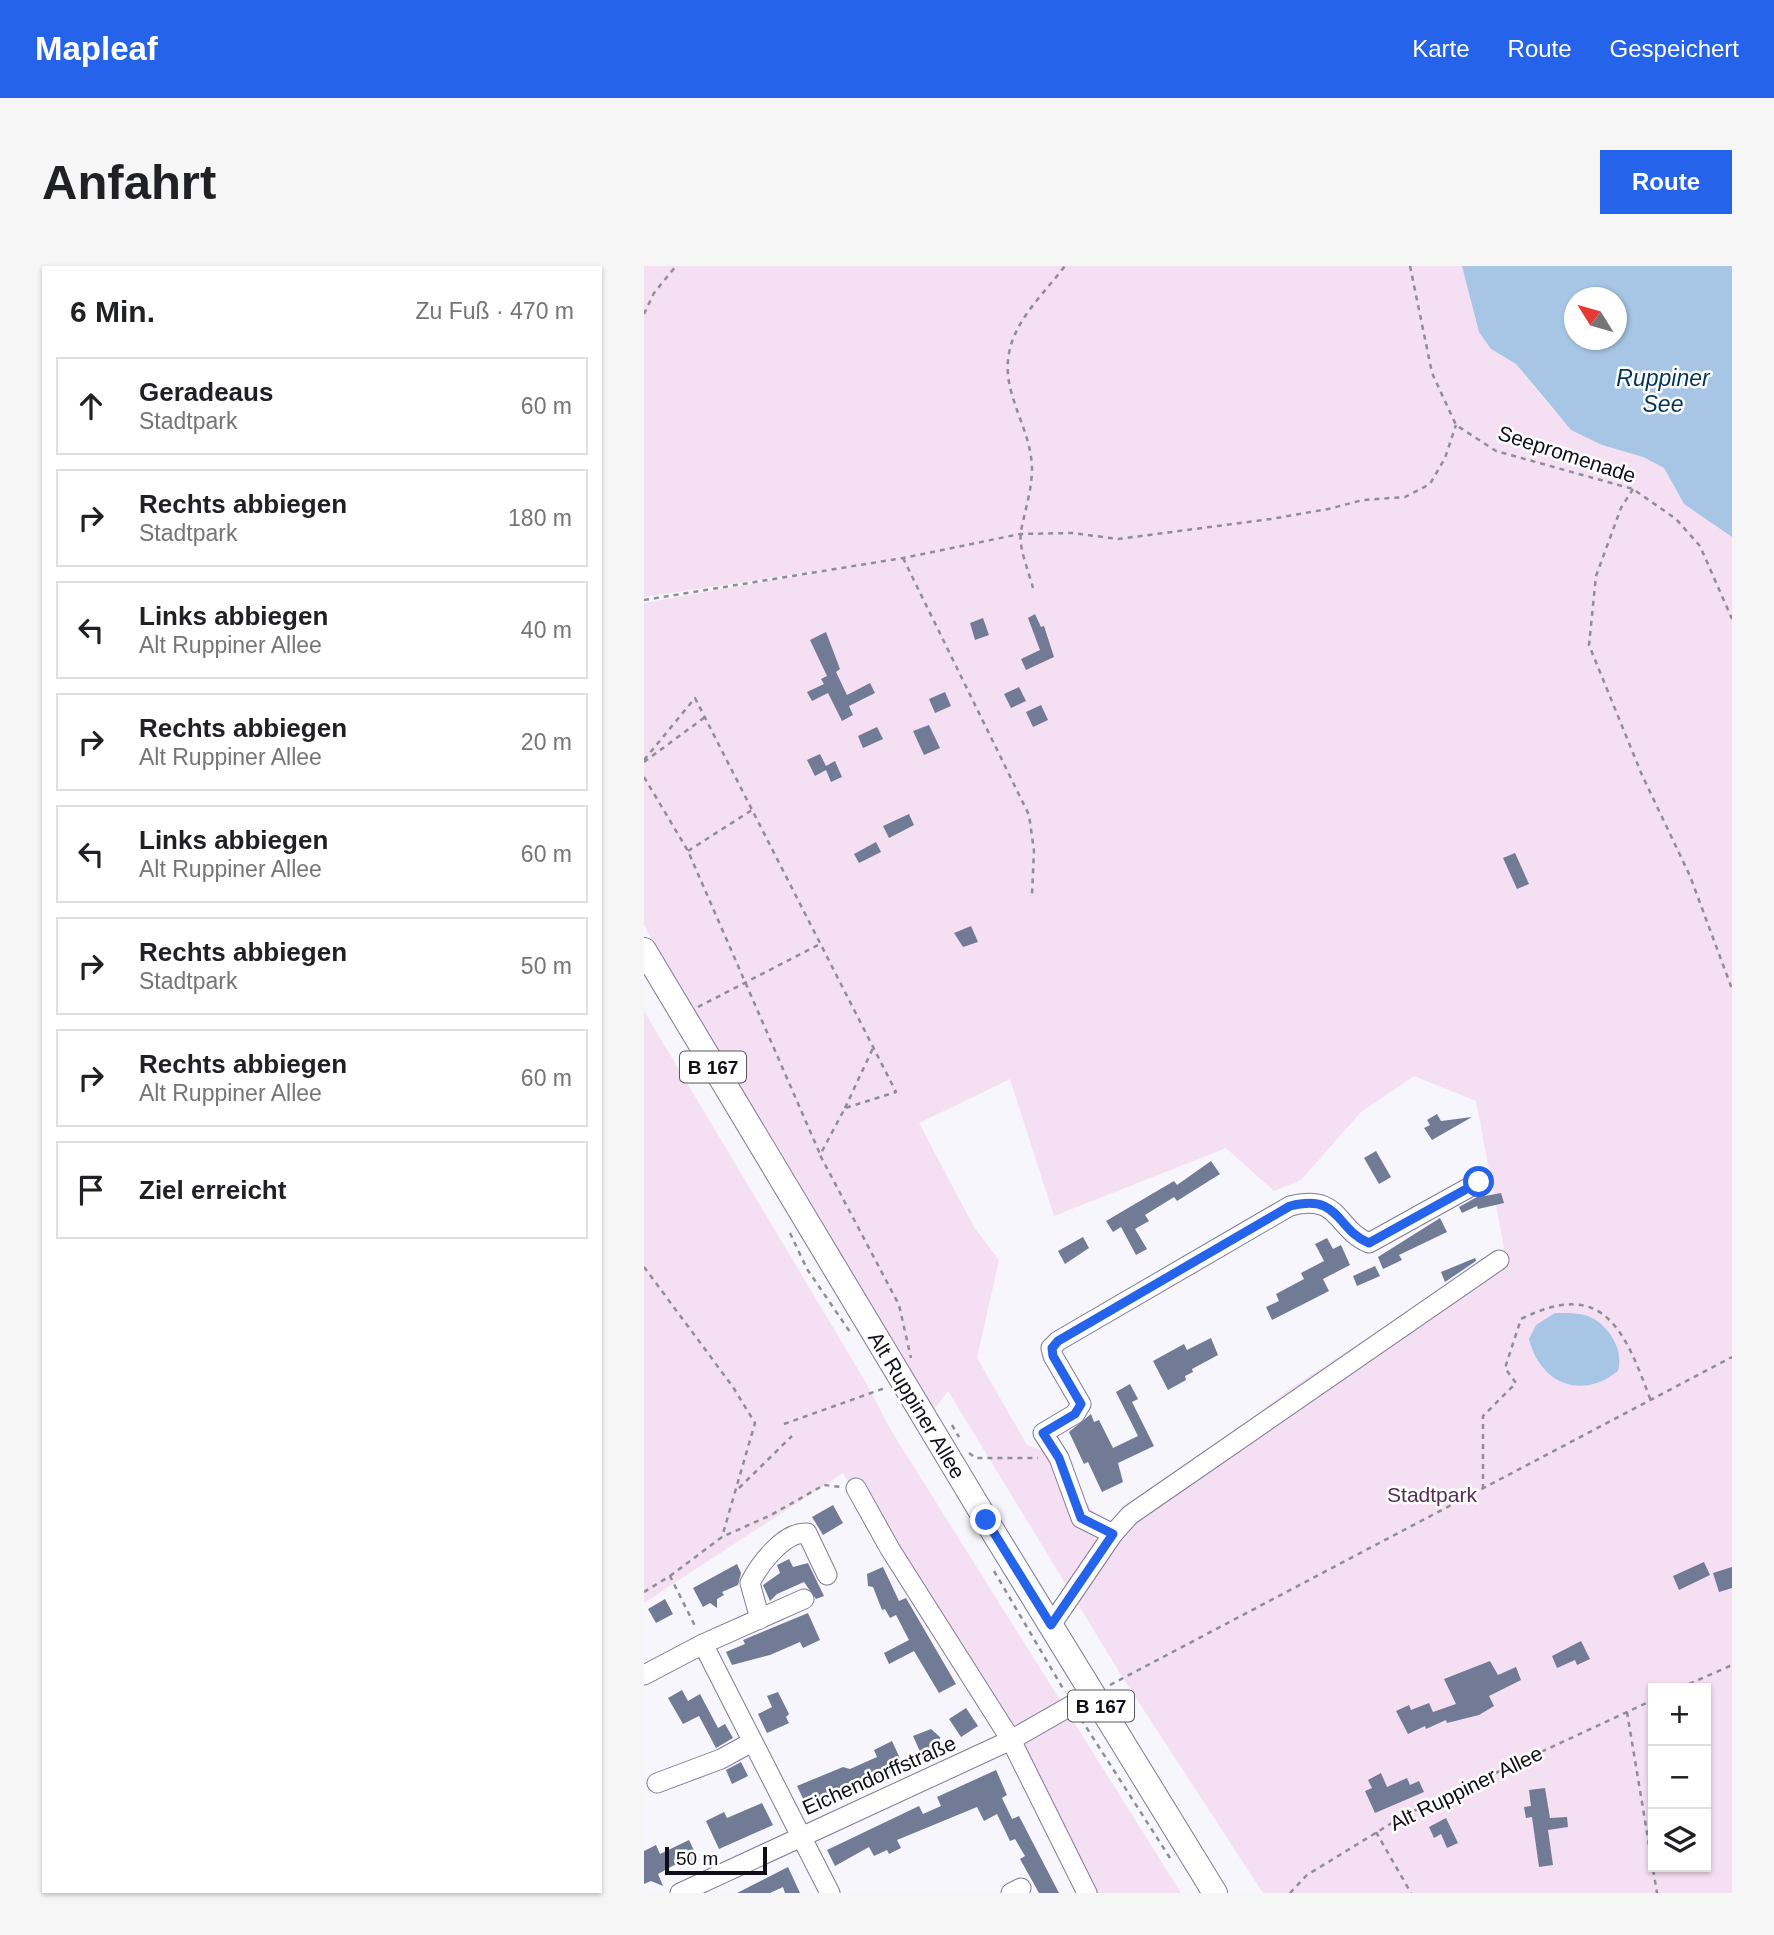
<!DOCTYPE html>
<html lang="de">
<head>
<meta charset="utf-8">
<style>
  :root { --surface:#fff; --page:#f6f6f6; --text:#202124; --muted:#757577; --line:#e0e0e0; --accent:#2563eb }
  body { margin:0; font-family:Arial,sans-serif; background:var(--page); color:var(--text) }
  .controls { position:absolute; right:21px; bottom:21px; display:grid; overflow:hidden; border-radius:0px; box-shadow:0 2px 5px #0004 }
  .controls button { width:63px; height:63px; display:grid; place-items:center; padding:0; border:0; border-bottom:2px solid var(--line); background:var(--surface); color:var(--text); font:35px sans-serif }
  .compass { position:absolute; left:920px; top:21px; width:63px; height:63px; border-radius:50%; background:var(--surface); box-shadow:0 2px 5px #0004; rotate:307deg }
  .scale { position:absolute; left:21px; bottom:18px; width:102px; box-sizing:border-box; padding-left:7px; border:4px solid #100e19; border-top:0; font-size:19px; line-height:24px; white-space:nowrap; color:#100e19; -webkit-text-stroke:5px #fff; paint-order:stroke }
  .stop { position:absolute; width:21px; height:21px; margin:-16px; border:5px solid #2563eb; border-radius:50%; background:#fff }
  .stop.end { background:#2563eb; border-color:#fff; box-shadow:0 2px 7px #0008 }
  .list { margin:0; padding:0; list-style:none }
  h2 { display:flex; justify-content:space-between; align-items:center; height:91px; margin:0; padding:0 28px; font-size:30px }
  h2 small { font-size:23px; font-weight:400; color:var(--muted) }
  .list li { display:grid; grid-template-columns:46px 1fr auto; gap:21px; align-items:center; box-sizing:border-box; height:98px; margin:0 14px 14px; padding:0 14px; border:2px solid var(--line); border-radius:0px }
  .list b { display:block; font-size:26px; white-space:nowrap }
  .list p { margin:0; font-size:23px; white-space:nowrap; color:var(--muted) }
  .list em { font-size:23px; font-style:normal; color:var(--muted) }
  .icon { flex:none; width:38px; height:38px; fill:none; stroke:currentColor; stroke-width:2; stroke-linecap:round; stroke-linejoin:round }
  .map { position:relative; flex:none; width:1088px; height:1627px; overflow:hidden; border-radius:0px }
  header { display:flex; align-items:center; gap:42px; box-sizing:border-box; height:98px; padding:0 35px; background:var(--accent); color:#fff }
  header strong { font-size:33px }
  nav { display:flex; gap:38px; margin-inline-start:auto; font-size:24px }
  .intro { display:flex; align-items:center; justify-content:space-between; box-sizing:border-box; height:168px; padding:0 42px }
  h1 { margin:0; font-size:49px }
  .button { padding:18px 32px; border-radius:0px; background:var(--accent); color:#fff; font-size:24px; font-weight:700 }
  main { display:flex; gap:42px; padding:0 42px }
  aside { flex:1; background:var(--surface); border-radius:0px; box-shadow:0 2px 5px #0004 }
  .map>svg:first-child { display:block }
</style>
</head>
<body>
<header>
<strong>Mapleaf</strong>
<nav><a>Karte</a><a>Route</a><a>Gespeichert</a></nav>
</header>
<div class="intro"><h1>Anfahrt</h1><a class="button">Route</a></div>
<main>
<aside>
<h2>6 Min.<small>Zu Fuß · 470 m</small></h2>
<ul class="list">
<li><svg class="icon" aria-label="ahead" viewBox="0 0 24 24"><path d="M12 20V5M6 11l6-6 6 6"/></svg><div><b>Geradeaus</b><p>Stadtpark</p></div><em>60 m</em></li>
<li><svg class="icon" aria-label="right" viewBox="0 0 24 24"><path d="M7 20v-9h11M14 6l5 5-5 5"/></svg><div><b>Rechts abbiegen</b><p>Stadtpark</p></div><em>180 m</em></li>
<li><svg class="icon" aria-label="left" viewBox="0 0 24 24"><path d="M17 20v-9H6M10 6l-5 5 5 5"/></svg><div><b>Links abbiegen</b><p>Alt Ruppiner Allee</p></div><em>40 m</em></li>
<li><svg class="icon" aria-label="right" viewBox="0 0 24 24"><path d="M7 20v-9h11M14 6l5 5-5 5"/></svg><div><b>Rechts abbiegen</b><p>Alt Ruppiner Allee</p></div><em>20 m</em></li>
<li><svg class="icon" aria-label="left" viewBox="0 0 24 24"><path d="M17 20v-9H6M10 6l-5 5 5 5"/></svg><div><b>Links abbiegen</b><p>Alt Ruppiner Allee</p></div><em>60 m</em></li>
<li><svg class="icon" aria-label="right" viewBox="0 0 24 24"><path d="M7 20v-9h11M14 6l5 5-5 5"/></svg><div><b>Rechts abbiegen</b><p>Stadtpark</p></div><em>50 m</em></li>
<li><svg class="icon" aria-label="right" viewBox="0 0 24 24"><path d="M7 20v-9h11M14 6l5 5-5 5"/></svg><div><b>Rechts abbiegen</b><p>Alt Ruppiner Allee</p></div><em>60 m</em></li>
<li><svg class="icon" aria-label="arrive" viewBox="0 0 24 24"><path d="M6 21V4h12l-3 4 3 4H6"/></svg><div><b>Ziel erreicht</b></div></li>
</ul>
</aside>
<div class="map">
<svg width="1088" height="1627" viewBox="0 0 1088 1627">
  <rect width="100%" height="100%" fill="#f6f6fc"/>
  <!-- green -->
  <g fill="#f5dff2" fill-rule="evenodd">
    <path d="M0,0H818L847,83L872,98L910,145L958,179L999,191L1020,202L1040,238L1088,271V1627H619L479,1412L304,1125L284,1151L51,753L0,659V337L214,299L0,331ZM770,810L832,835L860,982L643,1125L465,1265L404,1187L383,1179L333,1092L355,994L330,961L275,857L366,813L410,950L582,882L630,925L657,914L717,846ZM1009,1422H1062V1601H1009Z"/>
    <path d="M0,745L221,1115L248,1166L537,1627H442L281,1344L199,1207L0,1337Z"/>
  </g>
  <!-- water -->
  <g fill="#a7c6e5" fill-rule="evenodd">
    <path d="M818,0H1088V271L1040,238L1020,202L999,191L958,179L927,164L872,98L847,83L835,66ZM930,32H972V74H930Z"/>
    <path d="M911,1047C923,1047 939,1046 950,1053C967,1063 980,1086 974,1105C937,1135 896,1117 885,1073L892,1059Z"/>
  </g>
  <!-- building -->
  <g fill="#717b95">
    <path d="M391,348L397,361L400,360L410,391L382,404L377,393L396,384L384,352Z"/>
    <path d="M339,352L345,369L331,374L326,357Z"/>
    <path d="M182,366L196,403L192,406L203,429L226,417L231,427L205,440L209,449L198,455L184,427L168,435L163,426L180,418L177,413L183,410L166,374Z"/>
    <path d="M375,421L382,435L367,442L360,428Z"/>
    <path d="M301,426L307,440L291,447L285,433Z"/>
    <path d="M397,439L404,454L389,461L382,446Z"/>
    <path d="M285,459L296,482L280,489L269,465Z"/>
    <path d="M233,461L239,473L219,482L214,470Z"/>
    <path d="M176,488L182,500L191,495L198,511L187,516L182,504L171,510L163,494Z"/>
    <path d="M265,548L270,559L245,572L239,560Z"/>
    <path d="M232,576L237,586L215,597L210,588Z"/>
    <path d="M871,587L885,618L873,623L859,592Z"/>
    <path d="M327,660L334,676L319,681L310,667Z"/>
    <path d="M793,848L797,855L828,851L788,874L780,862L786,859L783,854Z"/>
    <path d="M732,885L747,911L735,918L720,892Z"/>
    <path d="M567,895L576,908L533,935L530,931L501,949L505,955L491,963L503,983L492,989L477,961L469,966L462,955L530,915L533,919Z"/>
    <path d="M840,927L841,930L857,927L860,937L834,943L833,940L818,947L815,941Z"/>
    <path d="M796,952L803,966L755,989L758,994L739,1003L734,991Z"/>
    <path d="M439,971L445,982L421,998L414,985Z"/>
    <path d="M683,972L689,983L697,979L706,999L679,1013L685,1025L628,1054L622,1041L635,1035L632,1028L660,1013L657,1007L680,995L671,978Z"/>
    <path d="M831,992L832,995L801,1016L797,1006Z"/>
    <path d="M731,1000L736,1010L713,1020L709,1010Z"/>
    <path d="M567,1072L574,1089L548,1103L549,1106L541,1110L542,1114L524,1124L509,1095L540,1078L543,1084Z"/>
    <path d="M486,1118L494,1133L488,1136L510,1180L474,1197L479,1216L458,1226L444,1196L440,1198L425,1166L447,1148L450,1156L455,1154L469,1182L494,1170L472,1126Z"/>
    <path d="M189,1239L199,1257L179,1269L168,1251Z"/>
    <path d="M145,1293L149,1301L164,1297L180,1330L172,1333L160,1316L133,1328L126,1335L119,1319L136,1307L133,1299Z"/>
    <path d="M1060,1296L1066,1309L1035,1324L1029,1310Z"/>
    <path d="M93,1298L97,1307L94,1319L78,1326L80,1329L73,1333V1342L66,1337L59,1341L49,1322Z"/>
    <path d="M239,1301L255,1335L262,1332L312,1418L295,1427L270,1385L245,1398L240,1387L265,1374L252,1349L246,1352L241,1343L238,1344L229,1321L224,1320L223,1308Z"/>
    <path d="M1088,1301V1322L1075,1326L1069,1307Z"/>
    <path d="M21,1333L29,1348L12,1357L4,1343Z"/>
    <path d="M164,1347L176,1374L159,1382L156,1376L126,1389L88,1399L82,1386L101,1378L99,1374Z"/>
    <path d="M937,1375L946,1393L933,1399L931,1394L913,1402L908,1390Z"/>
    <path d="M846,1395L854,1409L872,1401L877,1414L845,1430L850,1440L835,1449L803,1457L802,1454L782,1463L781,1460L764,1468L752,1445L765,1439L767,1444L785,1437L789,1446L812,1438L800,1413Z"/>
    <path d="M38,1424L44,1435L56,1428L74,1462L81,1458L89,1472L72,1482L55,1450L39,1458L24,1432Z"/>
    <path d="M134,1426L145,1448L142,1451L145,1457L123,1467L114,1448L128,1441L123,1430Z"/>
    <path d="M322,1442L334,1460L317,1471L305,1453Z"/>
    <path d="M287,1463L296,1471V1482L278,1490L269,1470Z"/>
    <path d="M248,1475L260,1501L164,1543L153,1520L199,1501L206,1503L233,1491L230,1484Z"/>
    <path d="M97,1496L104,1510L88,1518L82,1504Z"/>
    <path d="M352,1504L363,1529L358,1532L368,1553L375,1550L415,1627H395L376,1593L381,1590L371,1573L366,1575L353,1548L340,1555L333,1541L253,1574L257,1582L245,1588L243,1584L230,1590L225,1581L191,1600L183,1584L275,1540L279,1548L297,1540L293,1531Z"/>
    <path d="M737,1507L743,1521L763,1512L766,1519L775,1515L780,1526L731,1547L721,1525L728,1522L724,1514Z"/>
    <path d="M901,1522L906,1552L923,1551L924,1561L904,1564L909,1599L895,1601L888,1551L882,1552L880,1541L887,1540L885,1524Z"/>
    <path d="M118,1537L129,1559L75,1583L62,1555L80,1546L83,1552Z"/>
    <path d="M802,1552L814,1577L803,1582L797,1568L790,1572L785,1561Z"/>
    <path d="M45,1574L55,1595L36,1601L34,1597L14,1608L19,1620L7,1615L0,1618V1585L12,1579L16,1588Z"/>
    <path d="M144,1601L156,1627H141L139,1621L126,1627H93Z"/>
  </g>
  <g fill="none" stroke-linecap="round" stroke-linejoin="round">
    <defs>
      <g id="minor">
        <path d="M212,1222L246,1283L367,1474L443,1627"/>
        <path d="M469,1268L437,1252L415,1192L399,1167L431,1148L437,1138L409,1090L407,1082L414,1075L646,940C697,927 691,963 725,977L835,916"/>
        <path d="M116,1353L106,1317C115,1299 140,1265 163,1267L183,1309"/>
        <path d="M407,1359L469,1268L486,1249L855,994"/>
        <path d="M59,1378L160,1333"/>
        <path d="M0,1409L59,1378L186,1627"/>
        <path d="M13,1517L77,1493L108,1476"/>
        <path d="M36,1627L367,1474L449,1427"/>
        <path d="M367,1627L377,1622"/>
      </g>
      <path id="major" d="M0,684L342,1254L571,1627"/>
    </defs>
    <!-- minor casing -->
    <use href="#minor" stroke="#7e7b97" stroke-width="21"/>
    <!-- major casing -->
    <use href="#major" stroke="#7e7b97" stroke-width="26"/>
    <!-- path -->
    <g stroke="#8e8e96" stroke-width="2.5" stroke-dasharray="5 5" stroke-linecap="butt">
      <path d="M766,0L788,107L812,159L852,185L989,223L1032,253L1056,280L1088,353"/>
      <path d="M0,48L10,27L32,0"/>
      <path d="M989,223L977,242L952,310L945,379L998,509L1046,610L1088,723"/>
      <path d="M259,292L385,549L390,585L388,629"/>
      <path d="M389,322C385,306 374,281 377,265C381,244 388,224 388,202C387,173 374,152 367,125C352,70 391,39 421,0"/>
      <path d="M0,334L259,292L376,268L429,267L474,273L627,253L684,243L719,234L761,231L786,218L801,192L812,159"/>
      <path d="M0,494L51,432L252,826L201,842L176,889L255,1039L267,1092"/>
      <path d="M0,496L61,451"/>
      <path d="M0,511L44,585L176,888"/>
      <path d="M44,585L108,544"/>
      <path d="M54,741L176,678"/>
      <path d="M201,842L229,782"/>
      <path d="M146,967L163,1003L206,1066"/>
      <path d="M0,1001L89,1121L111,1157L78,1271"/>
      <path d="M140,1158L241,1122"/>
      <path d="M308,1159L315,1171"/>
      <path d="M325,1187L332,1192H394"/>
      <path d="M95,1222L148,1170"/>
      <path d="M839,1223V1150L872,1117L861,1102L877,1053C961,1011 981,1066 1007,1135"/>
      <path d="M350,1305L421,1426"/>
      <path d="M26,1310L78,1271L127,1249L180,1219L197,1221"/>
      <path d="M0,1326L26,1310L52,1362"/>
      <path d="M466,1419L1088,1091"/>
      <path d="M1036,1422L1088,1399"/>
      <path d="M983,1446L1013,1627"/>
      <path d="M437,1453L526,1592"/>
      <path d="M732,1566L767,1627"/>
      <path d="M646,1627L663,1609L761,1549L1009,1434"/>
    </g>
    <!-- minor -->
    <use href="#minor" stroke="#fff" stroke-width="19"/>
    <!-- major -->
    <use href="#major" stroke="#fff" stroke-width="24"/>
  </g>
  <g fill="none" stroke-linecap="round" stroke-linejoin="round">
    <!-- route -->
    <path stroke="#2563eb" stroke-width="9" d="M342,1254L407,1359L469,1268L437,1252L415,1192L399,1167L431,1148L437,1138L409,1090L408,1082L414,1075L646,940C697,927 691,963 725,977L835,916"/>
  </g>
  <g text-anchor="middle" dominant-baseline="central" stroke-width="5" stroke-linejoin="round" paint-order="stroke">
    <!-- shield labels -->
    <g fill="#fff" stroke="#58565e" stroke-width="2">
      <rect x="36" y="785.5" width="66" height="31" rx="5"/>
      <rect x="424" y="1424.5" width="66" height="31" rx="5"/>
    </g>
    <g font-size="19" font-weight="bold" fill="#100e19">
      <text x="69" y="801">B 167</text>
      <text x="457" y="1440">B 167</text>
    </g>
    <!-- street labels -->
    <g font-size="21" fill="#100e19" stroke="#fff">
      <text transform="translate(923 188) rotate(18)">Seepromenade</text>
      <text transform="translate(273 1139) rotate(59)">Alt Ruppiner Allee</text>
      <text transform="translate(235 1509) rotate(-24)">Eichendorffstraße</text>
      <text transform="translate(822 1522) rotate(-26)">Alt Ruppiner Allee</text>
    </g>
    <!-- park labels -->
    <g font-size="21" fill="#562b53" stroke="#fff">
      <text x="788" y="1228">Stadtpark</text>
    </g>
    <!-- water labels -->
    <g font-size="23" font-style="italic" fill="#03345b" stroke="#fff">
      <text x="1019" y="112">Ruppiner<tspan x="1019" dy="26">See</tspan></text>
    </g>
  </g>
</svg>
<div class="controls">
<button>+</button>
<button>−</button>
<button><svg class="icon" aria-label="layers" viewBox="0 0 24 24"><path d="M12 4l9 5-9 5-9-5zM3 14l9 5 9-5"/></svg></button>
</div>
<svg class="compass" viewBox="-18 -18 36 36"><path d="M0-13l5 13h-10z" fill="#e53935"/><path d="M0 13l5-13h-10z" fill="#757577"/></svg>
<div class="scale">50 m</div>
<div class="stop" style="left:835px;top:916px"></div>
<div class="stop end" style="left:342px;top:1254px"></div>
</div>
</main>
</body>
</html>
